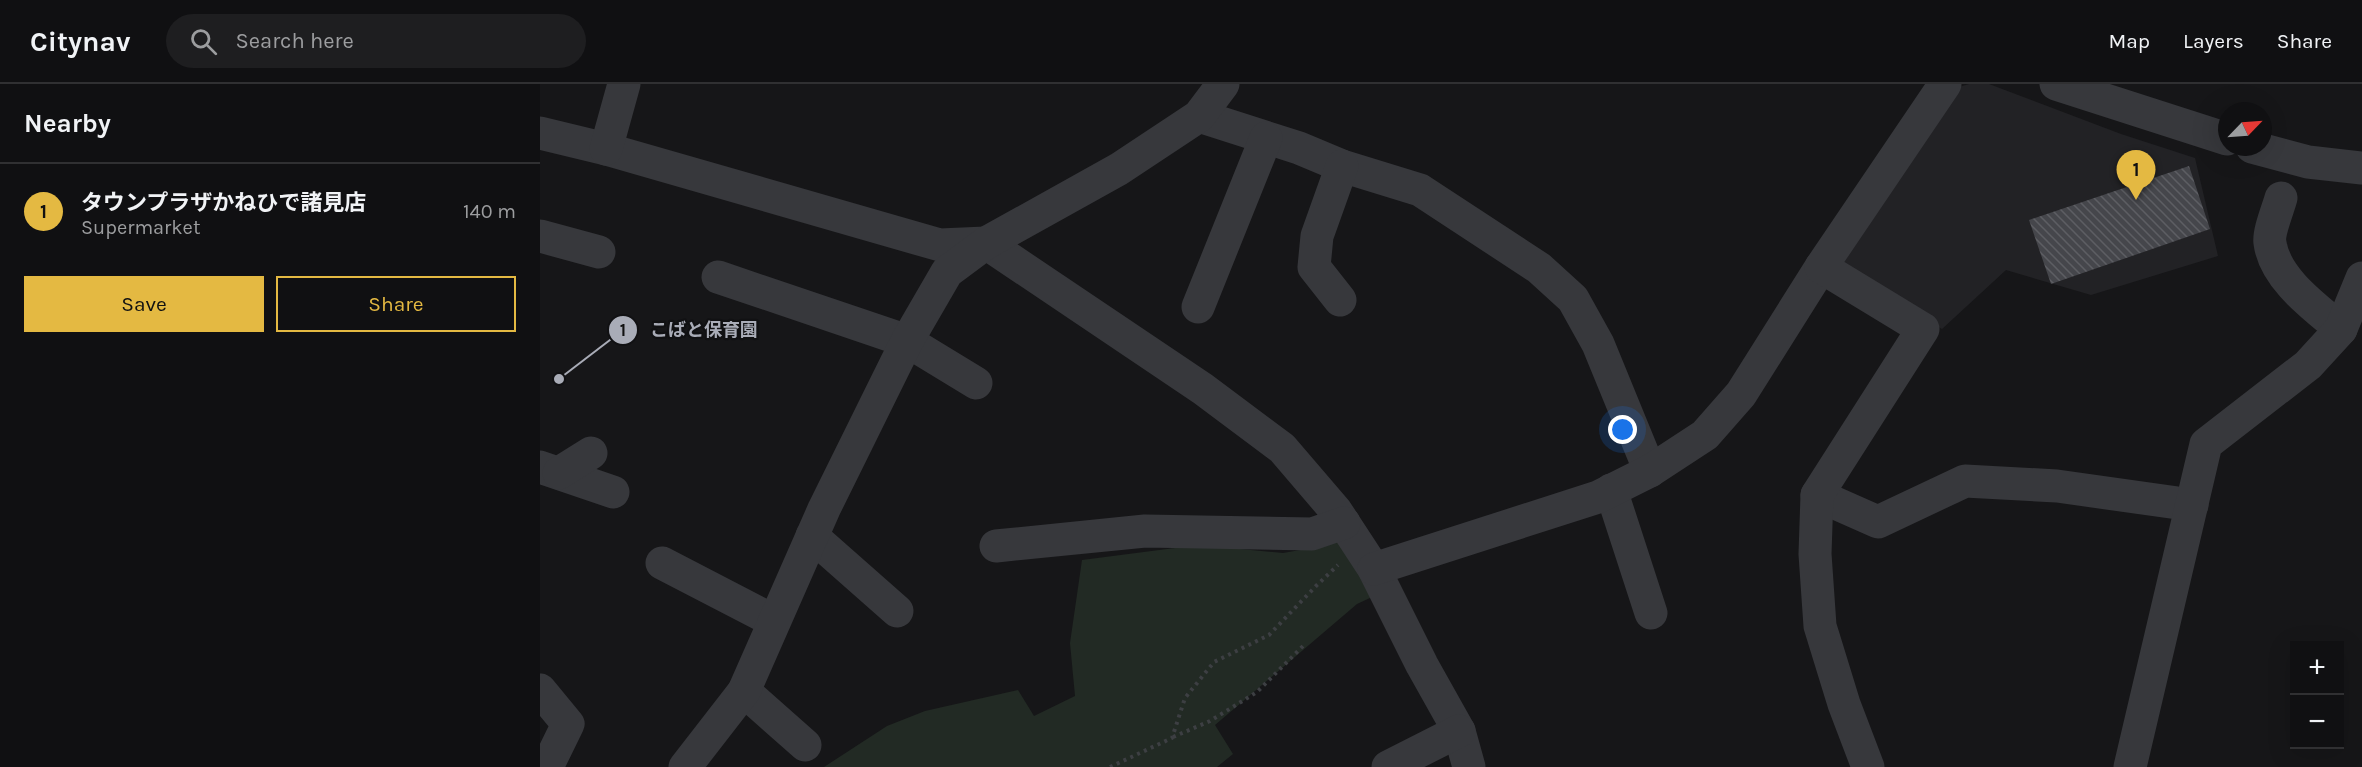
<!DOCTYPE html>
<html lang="en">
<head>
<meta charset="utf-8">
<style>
  :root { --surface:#101012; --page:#1e1e20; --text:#f1f3f6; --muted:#9c9d9f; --line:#303032; --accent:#e4b942 }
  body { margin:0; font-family:Karla,"Noto Sans JP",sans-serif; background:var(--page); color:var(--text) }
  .controls { position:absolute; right:18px; bottom:18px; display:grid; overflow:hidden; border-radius:0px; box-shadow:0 6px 24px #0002 }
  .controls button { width:54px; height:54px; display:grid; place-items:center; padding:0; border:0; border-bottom:2px solid var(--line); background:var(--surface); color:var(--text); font:30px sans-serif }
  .compass { position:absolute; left:1678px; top:18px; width:54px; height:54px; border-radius:50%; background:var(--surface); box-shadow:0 6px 24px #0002; rotate:65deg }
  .you { position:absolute; left:1083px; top:346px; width:21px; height:21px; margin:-15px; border:4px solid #fff; border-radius:50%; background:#1a73e8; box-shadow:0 0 0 9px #1a73e833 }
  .badge { display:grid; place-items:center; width:39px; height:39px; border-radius:50%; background:var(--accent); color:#111; font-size:20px; font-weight:700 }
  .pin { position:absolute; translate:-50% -50px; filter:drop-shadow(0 2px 3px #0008) }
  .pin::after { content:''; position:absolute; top:32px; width:21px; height:18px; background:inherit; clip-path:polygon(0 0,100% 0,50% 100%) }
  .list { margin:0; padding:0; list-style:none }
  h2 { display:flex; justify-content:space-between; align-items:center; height:78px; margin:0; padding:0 24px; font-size:26px }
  h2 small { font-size:20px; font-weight:400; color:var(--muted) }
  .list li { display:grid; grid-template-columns:39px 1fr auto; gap:18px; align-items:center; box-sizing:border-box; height:96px; padding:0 24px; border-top:2px solid var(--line) }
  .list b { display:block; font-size:22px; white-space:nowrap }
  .list p { margin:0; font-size:20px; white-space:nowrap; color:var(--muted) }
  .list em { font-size:20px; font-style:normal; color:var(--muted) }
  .actions { display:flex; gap:12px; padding:18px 24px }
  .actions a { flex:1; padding:14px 0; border:2px solid var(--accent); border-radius:0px; text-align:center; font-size:21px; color:var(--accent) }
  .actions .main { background:var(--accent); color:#111 }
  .icon { flex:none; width:33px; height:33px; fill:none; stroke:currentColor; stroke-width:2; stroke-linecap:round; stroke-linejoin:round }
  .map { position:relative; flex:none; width:1822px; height:683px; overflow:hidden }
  header { display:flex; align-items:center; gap:36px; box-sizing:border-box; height:84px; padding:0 30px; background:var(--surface); border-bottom:2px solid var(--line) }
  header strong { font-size:28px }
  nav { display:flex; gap:33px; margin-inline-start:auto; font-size:21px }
  .search { width:420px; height:54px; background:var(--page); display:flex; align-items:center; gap:15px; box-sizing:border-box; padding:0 21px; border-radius:33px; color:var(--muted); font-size:22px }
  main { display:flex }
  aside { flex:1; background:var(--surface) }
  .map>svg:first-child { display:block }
</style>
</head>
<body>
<header>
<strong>Citynav</strong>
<div class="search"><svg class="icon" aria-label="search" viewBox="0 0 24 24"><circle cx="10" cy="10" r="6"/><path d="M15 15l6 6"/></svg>Search here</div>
<nav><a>Map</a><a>Layers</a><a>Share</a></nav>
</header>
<main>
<aside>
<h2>Nearby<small></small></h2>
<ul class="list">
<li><span class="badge">1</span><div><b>タウンプラザかねひで諸見店</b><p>Supermarket</p></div><em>140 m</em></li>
</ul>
<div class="actions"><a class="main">Save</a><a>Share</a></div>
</aside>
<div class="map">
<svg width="1822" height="683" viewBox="0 0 1822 683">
  <defs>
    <pattern id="building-back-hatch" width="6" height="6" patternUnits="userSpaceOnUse" patternTransform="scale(1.5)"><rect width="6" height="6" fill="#45464b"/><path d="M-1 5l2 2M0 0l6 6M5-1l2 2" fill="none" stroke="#5d5e63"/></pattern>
  </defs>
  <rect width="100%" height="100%" fill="#161618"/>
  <!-- built -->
  <path fill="#222225" d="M1429,0H1449L1581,50L1655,74L1678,172L1551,211L1466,186L1402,245L1298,183L1419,3Z"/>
  <!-- green -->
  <path fill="#222a24" d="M812,448L845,507L817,520L675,641L693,670L677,683H284L347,642L385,627L478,606L494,632L535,612L530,559L542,476L658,461L743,469L789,461Z"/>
  <!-- building -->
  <path fill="url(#building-back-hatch)" d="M1649,82L1670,145L1511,200L1489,136Z"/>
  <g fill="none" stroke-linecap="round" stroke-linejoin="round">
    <!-- path -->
    <g stroke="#3d3f43" stroke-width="4" stroke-dasharray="3 4.5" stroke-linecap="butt">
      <path d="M633,653L670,637L717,608L763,562"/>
      <path d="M570,683L632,654L645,614L674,578L729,551L776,502L798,481"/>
    </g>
    <!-- minor -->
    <g stroke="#37383c" stroke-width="33">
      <path d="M1516,0L1687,55"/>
      <path d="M659,32L759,64L802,82L880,106L999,184L1033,215L1058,260L1110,387"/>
      <path d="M0,49L66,65L400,161L446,159L663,305L742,364L796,427L834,485L882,581L919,647L929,683"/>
      <path d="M1712,63L1768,78L1822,84"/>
      <path d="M66,65L84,0"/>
      <path d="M1741,114C1738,125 1728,149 1730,159C1735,195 1775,223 1801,245"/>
      <path d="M0,152L59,168"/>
      <path d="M178,193L367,257L436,299"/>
      <path d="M800,216L774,183L777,152L802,82"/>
      <path d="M658,223L726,54"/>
      <path d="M0,383L73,408"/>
      <path d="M19,389L51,369"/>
      <path d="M1071,406L1111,529"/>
      <path d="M1277,411L1338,438L1425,397L1517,402L1652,421"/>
      <path d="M272,452L357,527"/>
      <path d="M456,462L605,447L772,450L804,439"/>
      <path d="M122,479L234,537"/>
      <path d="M834,485L1058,413L1110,387L1165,351L1201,310L1281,183"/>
      <path d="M0,606L28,640L7,683"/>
      <path d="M204,607L265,661"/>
      <path d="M145,683L204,607L284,425L367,257L407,188L446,159L579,85L659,32L683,0"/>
      <path d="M848,683L919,647"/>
      <path d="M1328,683L1304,620L1280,542L1275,470L1277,411L1383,245L1281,183L1405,0"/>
      <path d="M1590,683L1666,360L1768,281L1801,245L1822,194"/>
    </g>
  </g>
  <!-- callouts -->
  <path fill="none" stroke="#a9acb7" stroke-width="2" d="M19 295L83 246"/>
  <g fill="#a9acb7" stroke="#111113" stroke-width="2">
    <circle cx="19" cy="295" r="6"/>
    <circle cx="83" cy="246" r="15"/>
  </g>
  <g font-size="18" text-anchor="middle" font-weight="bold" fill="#111">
    <text x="83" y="252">1</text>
  </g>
  <g font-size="18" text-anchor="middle" font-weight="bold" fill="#a9acb7" stroke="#111113" stroke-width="4.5" stroke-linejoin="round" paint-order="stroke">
    <text x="164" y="252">こばと保育園</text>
  </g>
</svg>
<div class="controls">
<button>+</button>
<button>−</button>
</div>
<svg class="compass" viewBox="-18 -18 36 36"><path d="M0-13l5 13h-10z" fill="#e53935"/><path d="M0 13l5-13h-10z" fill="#9c9d9f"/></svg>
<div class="you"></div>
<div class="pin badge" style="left:1596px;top:116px">1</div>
</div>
</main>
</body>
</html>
